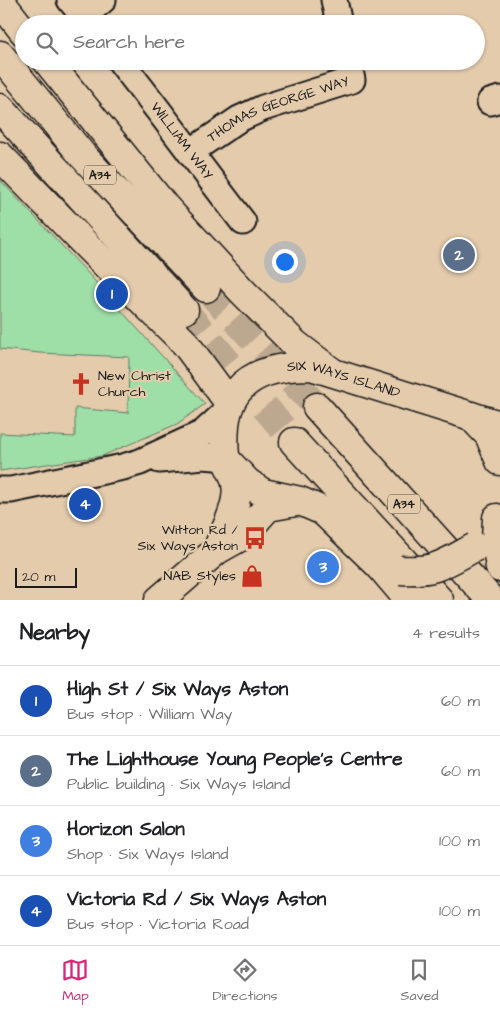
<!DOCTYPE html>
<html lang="en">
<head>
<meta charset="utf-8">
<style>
  :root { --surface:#fff; --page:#f6f6f6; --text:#202124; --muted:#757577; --line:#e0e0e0; --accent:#db2777 }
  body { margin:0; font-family:"Architects Daughter",sans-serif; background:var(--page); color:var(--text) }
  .scale { position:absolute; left:15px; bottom:12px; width:62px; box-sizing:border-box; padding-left:5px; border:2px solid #1c1c1c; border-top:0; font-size:14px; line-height:18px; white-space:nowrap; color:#1c1c1c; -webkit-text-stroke:4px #e4cbac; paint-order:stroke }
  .you { position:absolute; left:284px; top:261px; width:18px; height:18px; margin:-12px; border:4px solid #fff; border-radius:50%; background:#1a73e8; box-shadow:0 0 0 8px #1a73e833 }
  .badge { display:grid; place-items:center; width:32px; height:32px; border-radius:50%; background:var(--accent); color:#fff; font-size:16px; font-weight:700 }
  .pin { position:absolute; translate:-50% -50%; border:2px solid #fff; box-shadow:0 1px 5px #0006 }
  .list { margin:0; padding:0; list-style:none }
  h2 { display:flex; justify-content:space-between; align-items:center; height:65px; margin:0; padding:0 20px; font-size:21px }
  h2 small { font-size:16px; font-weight:400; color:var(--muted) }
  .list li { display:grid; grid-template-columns:32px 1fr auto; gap:15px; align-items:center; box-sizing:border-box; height:70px; padding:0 20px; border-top:1px solid var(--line) }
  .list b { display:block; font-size:19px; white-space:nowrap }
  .list p { margin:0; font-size:16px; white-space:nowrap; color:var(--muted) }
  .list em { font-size:16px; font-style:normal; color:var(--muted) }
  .icon { flex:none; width:28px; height:28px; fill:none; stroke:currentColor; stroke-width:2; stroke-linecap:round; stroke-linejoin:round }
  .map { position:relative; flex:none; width:500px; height:600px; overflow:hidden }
  .search { position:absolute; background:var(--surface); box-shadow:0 1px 4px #0004; left:15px; right:15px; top:15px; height:55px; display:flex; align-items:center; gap:12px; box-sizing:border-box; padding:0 18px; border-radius:28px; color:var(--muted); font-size:19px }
  .sheet { height:345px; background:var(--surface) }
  nav { display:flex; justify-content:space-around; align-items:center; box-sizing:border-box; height:70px; border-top:1px solid var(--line); background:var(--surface); font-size:14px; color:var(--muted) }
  nav a { display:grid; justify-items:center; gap:2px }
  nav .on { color:var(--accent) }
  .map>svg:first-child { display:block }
</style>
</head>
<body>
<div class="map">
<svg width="500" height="600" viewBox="0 0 500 600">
  <rect width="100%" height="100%" fill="#e4cbac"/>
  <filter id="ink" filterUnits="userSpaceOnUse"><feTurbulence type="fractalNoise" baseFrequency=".02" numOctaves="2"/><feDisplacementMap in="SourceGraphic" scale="10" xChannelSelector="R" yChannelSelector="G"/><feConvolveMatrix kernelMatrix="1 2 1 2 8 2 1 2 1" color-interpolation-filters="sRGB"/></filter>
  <g filter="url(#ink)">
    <!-- green -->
    <path fill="#9edea7" stroke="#5d7d62" d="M0,180L84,269L205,404L177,424L102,456L0,471V433L75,437V408L128,413L129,357L40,353L0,349Z"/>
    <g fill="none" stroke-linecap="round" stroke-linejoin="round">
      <!-- highway-tunnel -->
      <g stroke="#bca88f" stroke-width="28" stroke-dasharray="28 14" stroke-linecap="butt">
        <path d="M206,288L317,407"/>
        <path d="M184,310L294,442"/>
      </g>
      <defs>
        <g id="minor">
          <path d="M70,0L90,24"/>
          <path d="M334,0L339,24"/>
          <path d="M84,16L103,0"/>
          <path id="s1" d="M120,61L158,110L243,222"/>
          <path d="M490,102L500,99"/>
          <path id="s2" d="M190,152L239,119L263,108L352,80L348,61"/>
          <path d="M159,460L204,456L226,458"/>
          <path d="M0,490H11L123,467L140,462L203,433L227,411"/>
        </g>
        <g id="major">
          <path d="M471,416L489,435L500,461"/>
          <path d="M229,463L247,482L263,493L300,501L323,511L379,565L400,570"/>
          <path id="s3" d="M217,550C224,532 240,504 236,484C235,474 227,465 225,456C224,445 224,436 225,425C230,377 268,366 311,366L500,425"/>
          <path d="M159,600L217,550L242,536L268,507L296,502"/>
        </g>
        <g id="highway">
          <path d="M0,1L24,32"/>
          <path d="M0,55L83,156L206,288"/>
          <path d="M47,61L165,207L242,291L295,344L332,372"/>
          <path d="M0,108L184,310"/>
          <path d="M0,156L89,248L185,343L230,404"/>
          <path d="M317,407L491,600"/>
          <path d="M294,442L439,600"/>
          <path d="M497,518L496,541L500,568"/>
          <path d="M379,565L409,600"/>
        </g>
      </defs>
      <!-- minor casing -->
      <use href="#minor" stroke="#1c1c1c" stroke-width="29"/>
      <!-- major casing -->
      <use href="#major" stroke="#1c1c1c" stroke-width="31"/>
      <!-- highway casing -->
      <use href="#highway" stroke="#1c1c1c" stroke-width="31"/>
      <!-- minor -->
      <use href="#minor" stroke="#e4cbac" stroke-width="25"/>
      <!-- major -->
      <use href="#major" stroke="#e4cbac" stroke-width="28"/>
      <!-- highway -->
      <use href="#highway" stroke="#e4cbac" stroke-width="28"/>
      <defs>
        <path id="major-bridge" d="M400,570C436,572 444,564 475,547"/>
      </defs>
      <!-- major-bridge casing -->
      <use href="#major-bridge" stroke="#1c1c1c" stroke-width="31" stroke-linecap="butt"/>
      <!-- major-bridge -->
      <use href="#major-bridge" stroke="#e4cbac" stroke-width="28"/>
    </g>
  </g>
  <!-- icons -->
  <defs>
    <symbol id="church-bare" viewBox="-9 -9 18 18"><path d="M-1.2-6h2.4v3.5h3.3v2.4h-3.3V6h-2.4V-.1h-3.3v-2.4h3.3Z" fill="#c8321e" stroke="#e4cbac" stroke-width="2.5" paint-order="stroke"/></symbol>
    <symbol id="bus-bare" viewBox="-9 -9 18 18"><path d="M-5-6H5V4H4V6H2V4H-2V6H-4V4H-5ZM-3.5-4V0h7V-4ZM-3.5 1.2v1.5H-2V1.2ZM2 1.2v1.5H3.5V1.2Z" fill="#c8321e" stroke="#e4cbac" stroke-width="2.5" paint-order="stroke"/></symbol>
    <symbol id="shop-bare" viewBox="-9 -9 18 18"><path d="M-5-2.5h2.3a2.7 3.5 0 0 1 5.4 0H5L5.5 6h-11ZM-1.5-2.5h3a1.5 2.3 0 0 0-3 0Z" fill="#c8321e" stroke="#e4cbac" stroke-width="2.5" paint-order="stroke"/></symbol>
  </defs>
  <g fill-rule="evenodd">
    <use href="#church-bare" x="65" y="368" width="32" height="32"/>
    <use href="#bus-bare" x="239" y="522" width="32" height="32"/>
    <use href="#shop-bare" x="236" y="560" width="32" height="32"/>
  </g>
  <g text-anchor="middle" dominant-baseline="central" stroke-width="4.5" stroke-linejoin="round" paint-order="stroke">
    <!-- shield labels -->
    <g fill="#e4cbac" stroke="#585047" stroke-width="1">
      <rect x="84" y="165.5" width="32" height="19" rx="4"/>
      <rect x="388" y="494.5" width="32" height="19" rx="4"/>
    </g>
    <g font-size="12" font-weight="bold" fill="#1c1c1c">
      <text x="100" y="175">A34</text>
      <text x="404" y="504">A34</text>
    </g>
    <!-- street labels -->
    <g font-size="14" fill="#1c1c1c" stroke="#e4cbac">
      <text stroke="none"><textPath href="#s2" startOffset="99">THOMAS GEORGE WAY</textPath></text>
      <text stroke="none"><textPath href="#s1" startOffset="101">WILLIAM WAY</textPath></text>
      <text stroke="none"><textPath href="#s3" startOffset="282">SIX WAYS ISLAND</textPath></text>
    </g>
    <!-- poi labels -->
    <g font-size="14" fill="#1c1c1c" stroke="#e4cbac" text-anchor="end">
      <text x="98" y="376" text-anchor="start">New Christ<tspan x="98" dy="16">Church</tspan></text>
      <text x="238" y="530">Witton Rd /<tspan x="238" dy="16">Six Ways Aston</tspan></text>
      <text x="236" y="576">NAB Styles</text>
    </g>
  </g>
</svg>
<div class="scale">20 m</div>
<div class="you"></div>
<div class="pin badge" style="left:112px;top:294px;background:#1a4fb4">1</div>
<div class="pin badge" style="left:459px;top:255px;background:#5c6f8a">2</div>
<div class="pin badge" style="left:323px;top:567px;background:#3f7fe0">3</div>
<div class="pin badge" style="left:85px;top:504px;background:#1a4fb4">4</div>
<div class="search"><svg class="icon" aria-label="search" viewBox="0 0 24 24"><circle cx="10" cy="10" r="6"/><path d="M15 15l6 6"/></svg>Search here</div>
</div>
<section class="sheet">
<h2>Nearby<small>4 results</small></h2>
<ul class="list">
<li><span class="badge" style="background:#1a4fb4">1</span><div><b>High St / Six Ways Aston</b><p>Bus stop · William Way</p></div><em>60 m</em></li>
<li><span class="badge" style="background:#5c6f8a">2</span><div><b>The Lighthouse Young People's Centre</b><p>Public building · Six Ways Island</p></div><em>60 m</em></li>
<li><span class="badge" style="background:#3f7fe0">3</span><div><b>Horizon Salon</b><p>Shop · Six Ways Island</p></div><em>100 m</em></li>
<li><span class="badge" style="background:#1a4fb4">4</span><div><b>Victoria Rd / Six Ways Aston</b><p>Bus stop · Victoria Road</p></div><em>100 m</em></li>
</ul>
</section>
<nav>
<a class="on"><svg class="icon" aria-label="map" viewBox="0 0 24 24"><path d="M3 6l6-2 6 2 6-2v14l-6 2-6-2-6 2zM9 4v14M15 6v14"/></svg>Map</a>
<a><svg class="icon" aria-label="directions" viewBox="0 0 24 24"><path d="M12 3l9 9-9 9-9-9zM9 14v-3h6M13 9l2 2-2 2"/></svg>Directions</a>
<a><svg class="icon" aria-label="saved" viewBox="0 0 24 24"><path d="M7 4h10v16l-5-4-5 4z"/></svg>Saved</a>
</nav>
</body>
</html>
